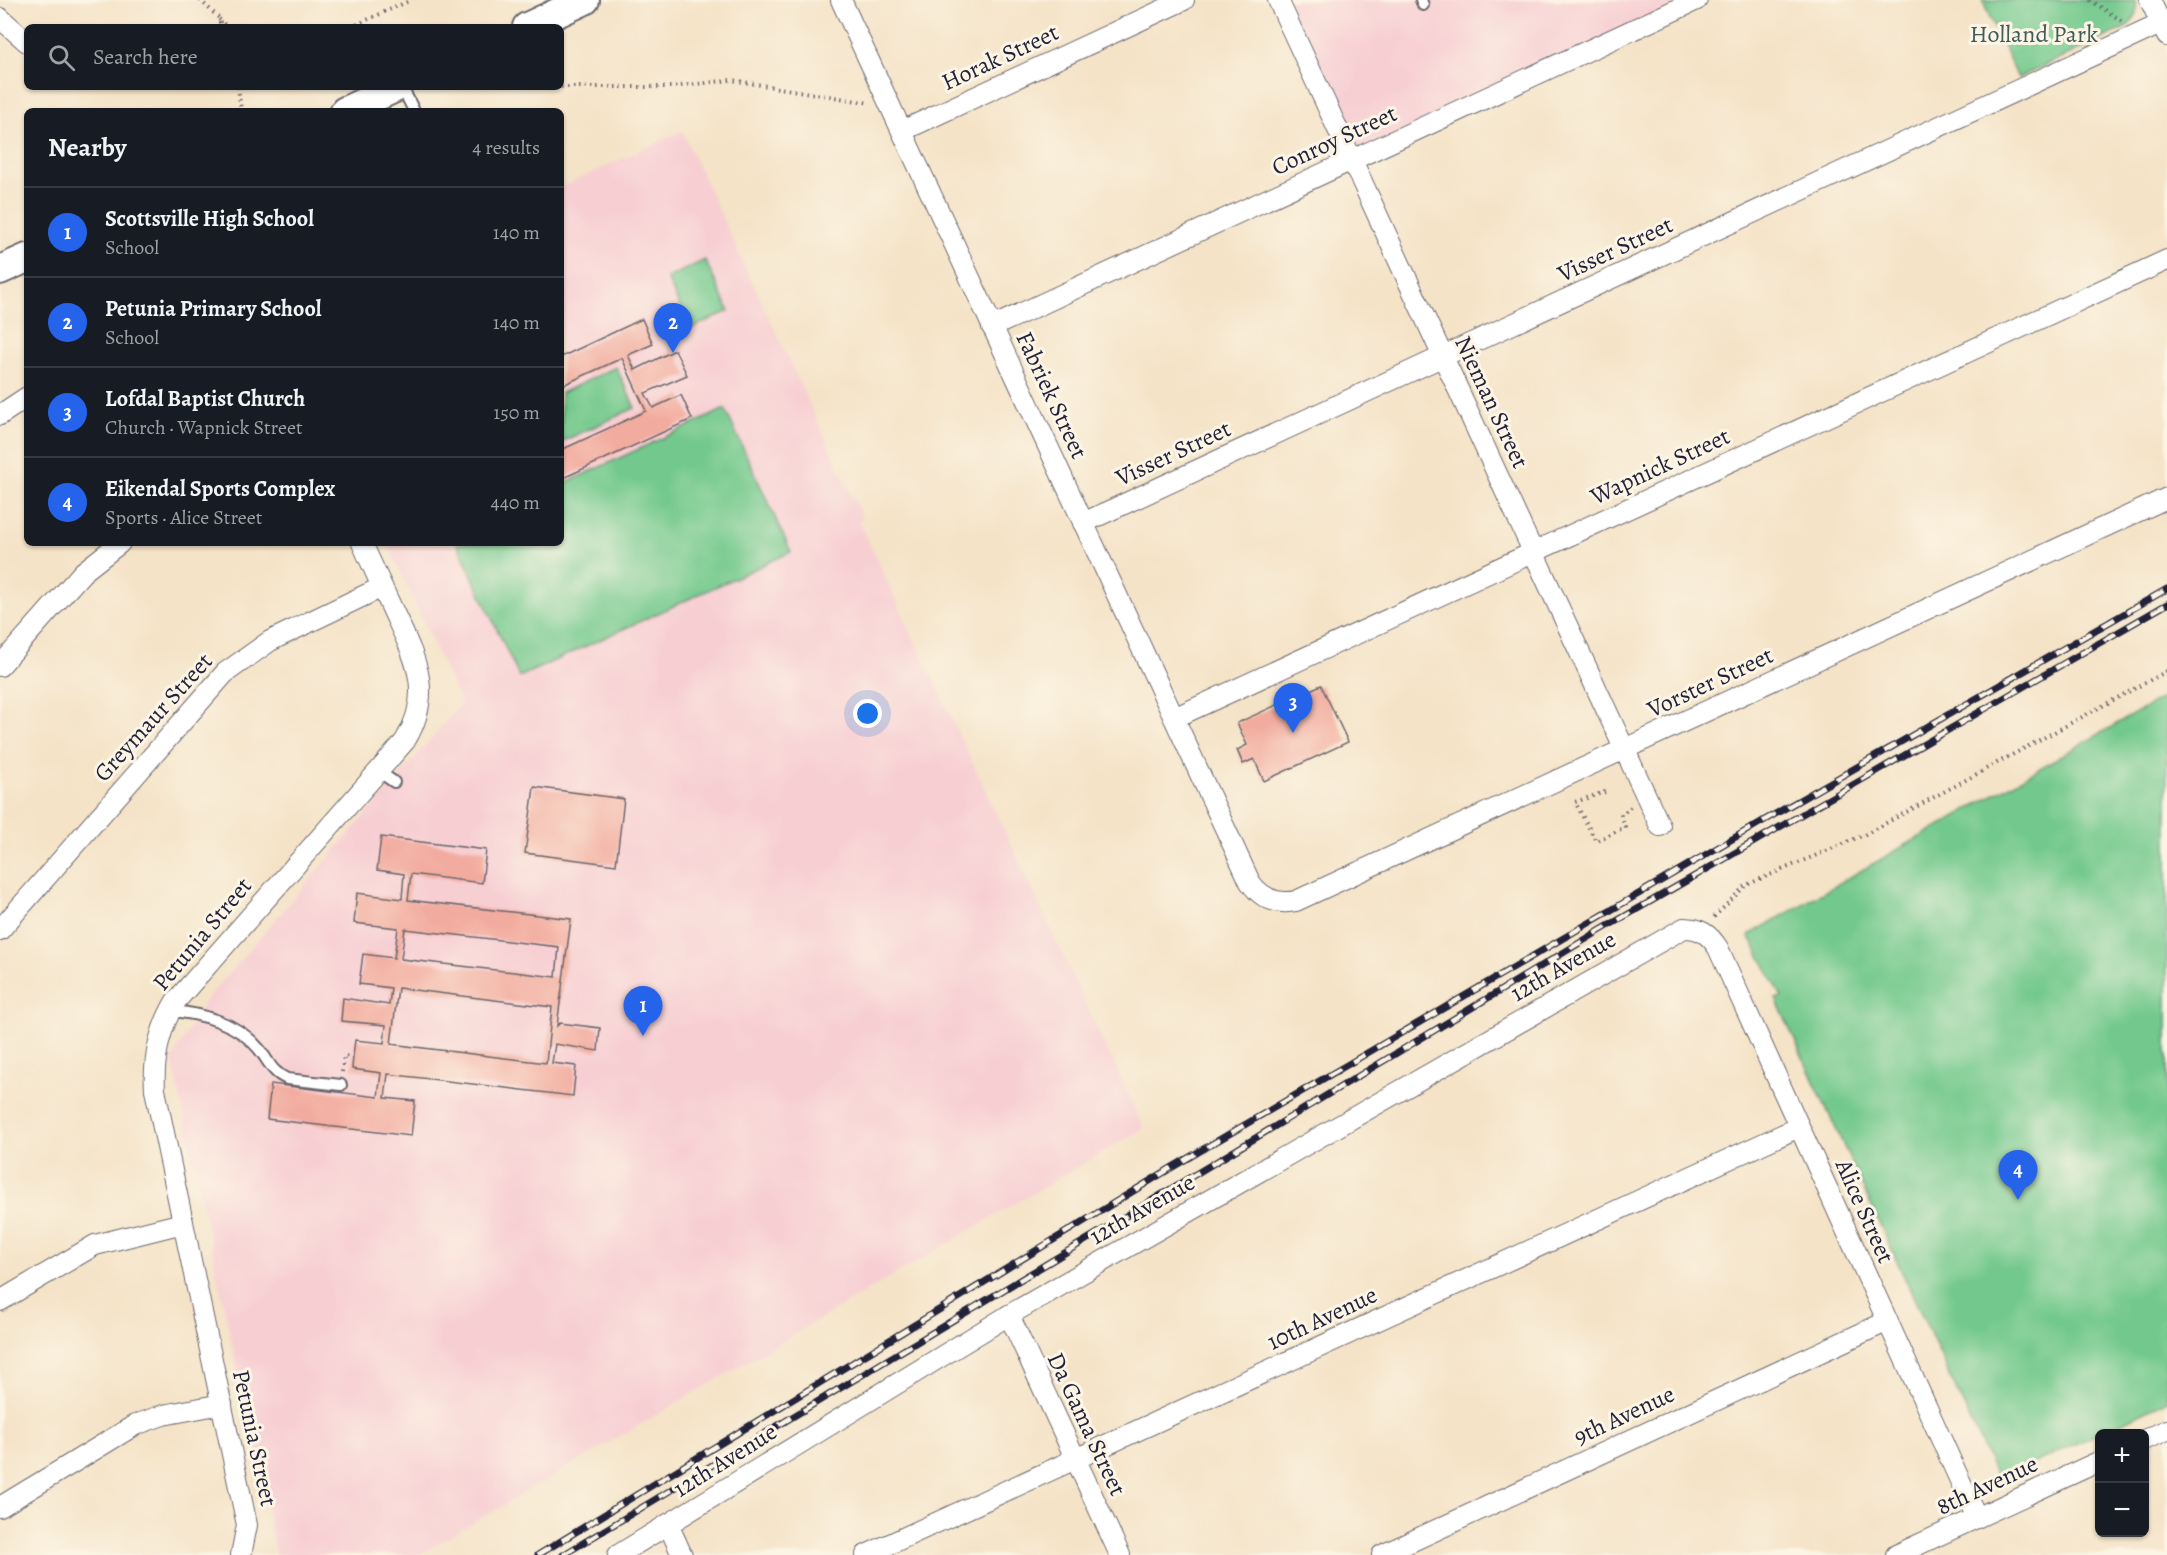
<!DOCTYPE html>
<html lang="en">
<head>
<meta charset="utf-8">
<style>
  :root { --surface:#171b24; --page:#20242c; --text:#f1f3f6; --muted:#9ea1a6; --line:#363941; --accent:#2563eb }
  body { margin:0; font-family:Alegreya,serif; background:var(--page); color:var(--text) }
  .controls { position:absolute; right:18px; bottom:18px; display:grid; overflow:hidden; border-radius:9px; box-shadow:0 2px 4px #0004 }
  .controls button { width:54px; height:54px; display:grid; place-items:center; padding:0; border:0; border-bottom:2px solid var(--line); background:var(--surface); color:var(--text); font:30px sans-serif }
  .you { position:absolute; left:868px; top:714px; width:21px; height:21px; margin:-15px; border:4px solid #fff; border-radius:50%; background:#1a73e8; box-shadow:0 0 0 9px #1a73e833 }
  .badge { display:grid; place-items:center; width:39px; height:39px; border-radius:50%; background:var(--accent); color:#fff; font-size:20px; font-weight:700 }
  .pin { position:absolute; translate:-50% -50px; filter:drop-shadow(0 2px 3px #0008) }
  .pin::after { content:''; position:absolute; top:32px; width:21px; height:18px; background:inherit; clip-path:polygon(0 0,100% 0,50% 100%) }
  .list { margin:0; padding:0; list-style:none }
  h2 { display:flex; justify-content:space-between; align-items:center; height:78px; margin:0; padding:0 24px; font-size:26px }
  h2 small { font-size:20px; font-weight:400; color:var(--muted) }
  .list li { display:grid; grid-template-columns:39px 1fr auto; gap:18px; align-items:center; box-sizing:border-box; height:90px; padding:0 24px; border-top:2px solid var(--line) }
  .list b { display:block; font-size:22px; white-space:nowrap }
  .list p { margin:0; font-size:20px; white-space:nowrap; color:var(--muted) }
  .list em { font-size:20px; font-style:normal; color:var(--muted) }
  .icon { flex:none; width:33px; height:33px; fill:none; stroke:currentColor; stroke-width:2; stroke-linecap:round; stroke-linejoin:round }
  .map { position:relative; flex:none; width:2167px; height:1555px; overflow:hidden }
  .search { position:absolute; background:var(--surface); box-shadow:0 2px 4px #0004; left:24px; top:24px; width:540px; height:66px; display:flex; align-items:center; gap:15px; box-sizing:border-box; padding:0 21px; border-radius:9px; color:var(--muted); font-size:22px }
  .panel { position:absolute; background:var(--surface); box-shadow:0 2px 4px #0004; left:24px; top:108px; width:540px; height:438px; border-radius:9px }
  .map>svg:first-child { display:block }
</style>
</head>
<body>
<div class="map">
<svg width="2167" height="1555" viewBox="0 0 2167 1555">
  <rect width="100%" height="100%" fill="#fcf5e5"/>
  <filter id="ink" filterUnits="userSpaceOnUse"><feTurbulence type="fractalNoise" baseFrequency=".0167" numOctaves="2"/><feDisplacementMap in="SourceGraphic" scale="12" xChannelSelector="R" yChannelSelector="G"/><feConvolveMatrix kernelMatrix="1 2 1 2 8 2 1 2 1" color-interpolation-filters="sRGB"/></filter>
  <filter id="wash" filterUnits="userSpaceOnUse"><feTurbulence type="fractalNoise" baseFrequency=".008" numOctaves="4" result="noise"/><feDisplacementMap in="SourceGraphic" scale="24" xChannelSelector="R" yChannelSelector="G"/><feGaussianBlur stdDeviation="1.35" result="paint"/><feColorMatrix in="noise" values="0 0 0 0 0 0 0 0 0 0 0 0 0 0 0 0 0 1.4 0 .05"/><feComposite in="paint" operator="in"/></filter>
  <g filter="url(#wash)">
    <rect width="100%" height="100%" fill="#f4e3c7"/>
    <!-- built -->
    <g fill="#f7cfd3">
      <path d="M1277,0H1694L1351,159Z"/>
      <path d="M682,131L863,519L859,521L1144,1128L419,1555H276L172,1059L206,1000L461,704L387,543H561V187Z"/>
    </g>
    <!-- green -->
    <g fill="#73c98d" stroke="#4a7664" stroke-width="1.5">
      <path d="M1982,0H2135C2139,12 2135,21 2125,28L2018,78Z"/>
      <path d="M705,260L729,311L690,329L667,278Z"/>
      <path d="M616,367L635,408L561,442V393Z"/>
      <path d="M725,409L791,552L519,677L457,543H561V485Z"/>
      <path d="M2167,695V1401L1998,1480L1776,999L1782,997L1749,935Z"/>
    </g>
    <g id="blocks">
      <!-- building -->
      <g fill="#f2ac9f" fill-rule="evenodd">
        <path d="M642,319L653,344L628,355L635,370L675,350L687,375L645,393L653,408L681,395L692,419L561,479V450L646,411L622,358L561,386V357Z"/>
        <path d="M1321,685L1348,742L1264,781L1254,759L1243,764L1237,750L1247,745L1237,723Z"/>
        <path d="M534,787L624,799L616,865L525,853Z"/>
        <path d="M381,837L486,850L482,883L411,874L408,900L571,919L557,1026L560,1023L600,1028L598,1051L555,1044L552,1063L576,1066L573,1096L388,1074L385,1098L415,1101L411,1136L267,1119L271,1084L378,1097L381,1073L352,1069L353,1057L355,1040L384,1043L386,1025L341,1021L343,998L389,1005L391,988L359,984L363,954L394,958L398,928L354,923L357,893L402,899L404,874L377,870ZM405,929L559,947L556,977L401,959ZM398,988L552,1007L546,1063L391,1044Z"/>
      </g>
    </g>
  </g>
  <g filter="url(#ink)">
    <use href="#blocks" fill-opacity="0" stroke="#6c666c" stroke-width="1.5"/>
    <g fill="none" stroke-linecap="round" stroke-linejoin="round">
      <defs>
        <g id="lane">
          <path d="M1421,0L1423,5"/>
          <path d="M402,87L414,111"/>
          <path d="M378,771L394,782"/>
          <path d="M170,1011C201,1013 238,1023 259,1049C269,1061 271,1072 287,1079L341,1085"/>
        </g>
        <g id="street">
          <path d="M841,0L1250,882C1261,898 1276,905 1296,901L2167,498"/>
          <path d="M1278,0L1660,826"/>
          <path d="M2150,0L2167,36"/>
          <path d="M0,18L27,42"/>
          <path d="M902,131L1184,0"/>
          <path d="M992,327L1697,0"/>
          <path d="M0,415L27,397"/>
          <path d="M1083,523L2167,21"/>
          <path d="M0,666L83,572L120,543"/>
          <path d="M1174,718L2167,260"/>
          <path d="M0,930L225,673L270,641L382,587"/>
          <path d="M0,1301L95,1245L183,1223"/>
          <path d="M1009,1315L1120,1555"/>
          <path d="M2144,1440L2167,1430"/>
          <path d="M0,1507L135,1425L163,1415L222,1404"/>
          <path d="M668,1524L682,1555"/>
          <path d="M241,1555L247,1525L155,1090C153,1057 159,1029 176,1001L405,741C434,693 416,660 395,615C384,591 373,567 362,543"/>
          <path d="M618,1555L1009,1315L1684,928C1700,928 1709,934 1718,948L1977,1518"/>
          <path d="M866,1555L1799,1127"/>
          <path d="M1382,1555L1888,1321"/>
          <path d="M1896,1555L2100,1461"/>
        </g>
        <g id="secondary">
          <path d="M527,27L585,0"/>
          <path d="M345,111L397,87"/>
          <path d="M0,270L27,258"/>
        </g>
      </defs>
      <!-- lane casing -->
      <use href="#lane" stroke="#6c666c" stroke-width="14"/>
      <!-- street casing -->
      <use href="#street" stroke="#6c666c" stroke-width="22"/>
      <!-- secondary casing -->
      <use href="#secondary" stroke="#6c666c" stroke-width="32"/>
      <!-- path -->
      <g stroke="#6c666c" stroke-width="4" stroke-dasharray="1.5 4.5" stroke-linecap="butt">
        <path d="M200,0L219,18L221,27"/>
        <path d="M2090,0L2122,21"/>
        <path d="M219,19L227,27"/>
        <path d="M351,27L411,0"/>
        <path d="M238,87L241,111"/>
        <path d="M561,87H672L731,80L870,103"/>
        <path d="M1605,792L1575,802L1596,841L1625,827L1621,815L1631,807"/>
        <path d="M1714,917L1746,885L1864,835L2167,671"/>
        <path d="M342,1072L344,1056L353,1057"/>
      </g>
      <!-- lane -->
      <use href="#lane" stroke="#fff" stroke-width="10"/>
      <!-- street -->
      <use href="#street" stroke="#fff" stroke-width="20"/>
      <!-- secondary -->
      <use href="#secondary" stroke="#fff" stroke-width="28"/>
      <defs>
        <g id="rail">
          <path d="M538,1555L1171,1168L1763,821L2167,589"/>
          <path d="M563,1555L1601,930L2167,604"/>
        </g>
      </defs>
      <!-- rail casing -->
      <use href="#rail" stroke="#22223b" stroke-width="7"/>
      <!-- rail -->
      <use href="#rail" stroke="#fcf5e5" stroke-width="4.5" stroke-dasharray="14" stroke-linecap="butt"/>
    </g>
  </g>
  <g text-anchor="middle" dominant-baseline="central" stroke-width="6" stroke-linejoin="round" paint-order="stroke">
    <!-- park labels -->
    <g font-size="24" fill="#3e5c58" stroke="#fcf5e5">
      <text x="2034" y="34">Holland Park</text>
    </g>
    <!-- street labels -->
    <g font-size="24" fill="#22223b" stroke="#fcf5e5">
      <text transform="translate(1000 57) rotate(-25)">Horak Street</text>
      <text transform="translate(1334 140) rotate(-25)">Conroy Street</text>
      <text transform="translate(1615 249) rotate(-25)">Visser Street</text>
      <text transform="translate(1052 395) rotate(65)">Fabriek Street</text>
      <text transform="translate(1492 402) rotate(65)">Nieman Street</text>
      <text transform="translate(1173 453) rotate(-25)">Visser Street</text>
      <text transform="translate(1660 466) rotate(-25)">Wapnick Street</text>
      <text transform="translate(1710 682) rotate(-25)">Vorster Street</text>
      <text transform="translate(153 717) rotate(-48)">Greymaur Street</text>
      <text transform="translate(202 934) rotate(-50)">Petunia Street</text>
      <text transform="translate(1563 966) rotate(-30)">12th Avenue</text>
      <text transform="translate(1142 1209) rotate(-30)">12th Avenue</text>
      <text transform="translate(1865 1211) rotate(66)">Alice Street</text>
      <text transform="translate(1322 1318) rotate(-25)">10th Avenue</text>
      <text transform="translate(1624 1415) rotate(-25)">9th Avenue</text>
      <text transform="translate(1087 1424) rotate(65)">Da Gama Street</text>
      <text transform="translate(255 1438) rotate(78)">Petunia Street</text>
      <text transform="translate(725 1460) rotate(-32)">12th Avenue</text>
      <text transform="translate(1987 1485) rotate(-25)">8th Avenue</text>
    </g>
  </g>
</svg>
<div class="controls">
<button>+</button>
<button>−</button>
</div>
<div class="you"></div>
<div class="pin badge" style="left:643px;top:1036px">1</div>
<div class="pin badge" style="left:673px;top:353px">2</div>
<div class="pin badge" style="left:1293px;top:733px">3</div>
<div class="pin badge" style="left:2018px;top:1200px">4</div>
<div class="search"><svg class="icon" aria-label="search" viewBox="0 0 24 24"><circle cx="10" cy="10" r="6"/><path d="M15 15l6 6"/></svg>Search here</div>
<section class="panel">
<h2>Nearby<small>4 results</small></h2>
<ul class="list">
<li><span class="badge">1</span><div><b>Scottsville High School</b><p>School</p></div><em>140 m</em></li>
<li><span class="badge">2</span><div><b>Petunia Primary School</b><p>School</p></div><em>140 m</em></li>
<li><span class="badge">3</span><div><b>Lofdal Baptist Church</b><p>Church · Wapnick Street</p></div><em>150 m</em></li>
<li><span class="badge">4</span><div><b>Eikendal Sports Complex</b><p>Sports · Alice Street</p></div><em>440 m</em></li>
</ul>
</section>
</div>
</body>
</html>
